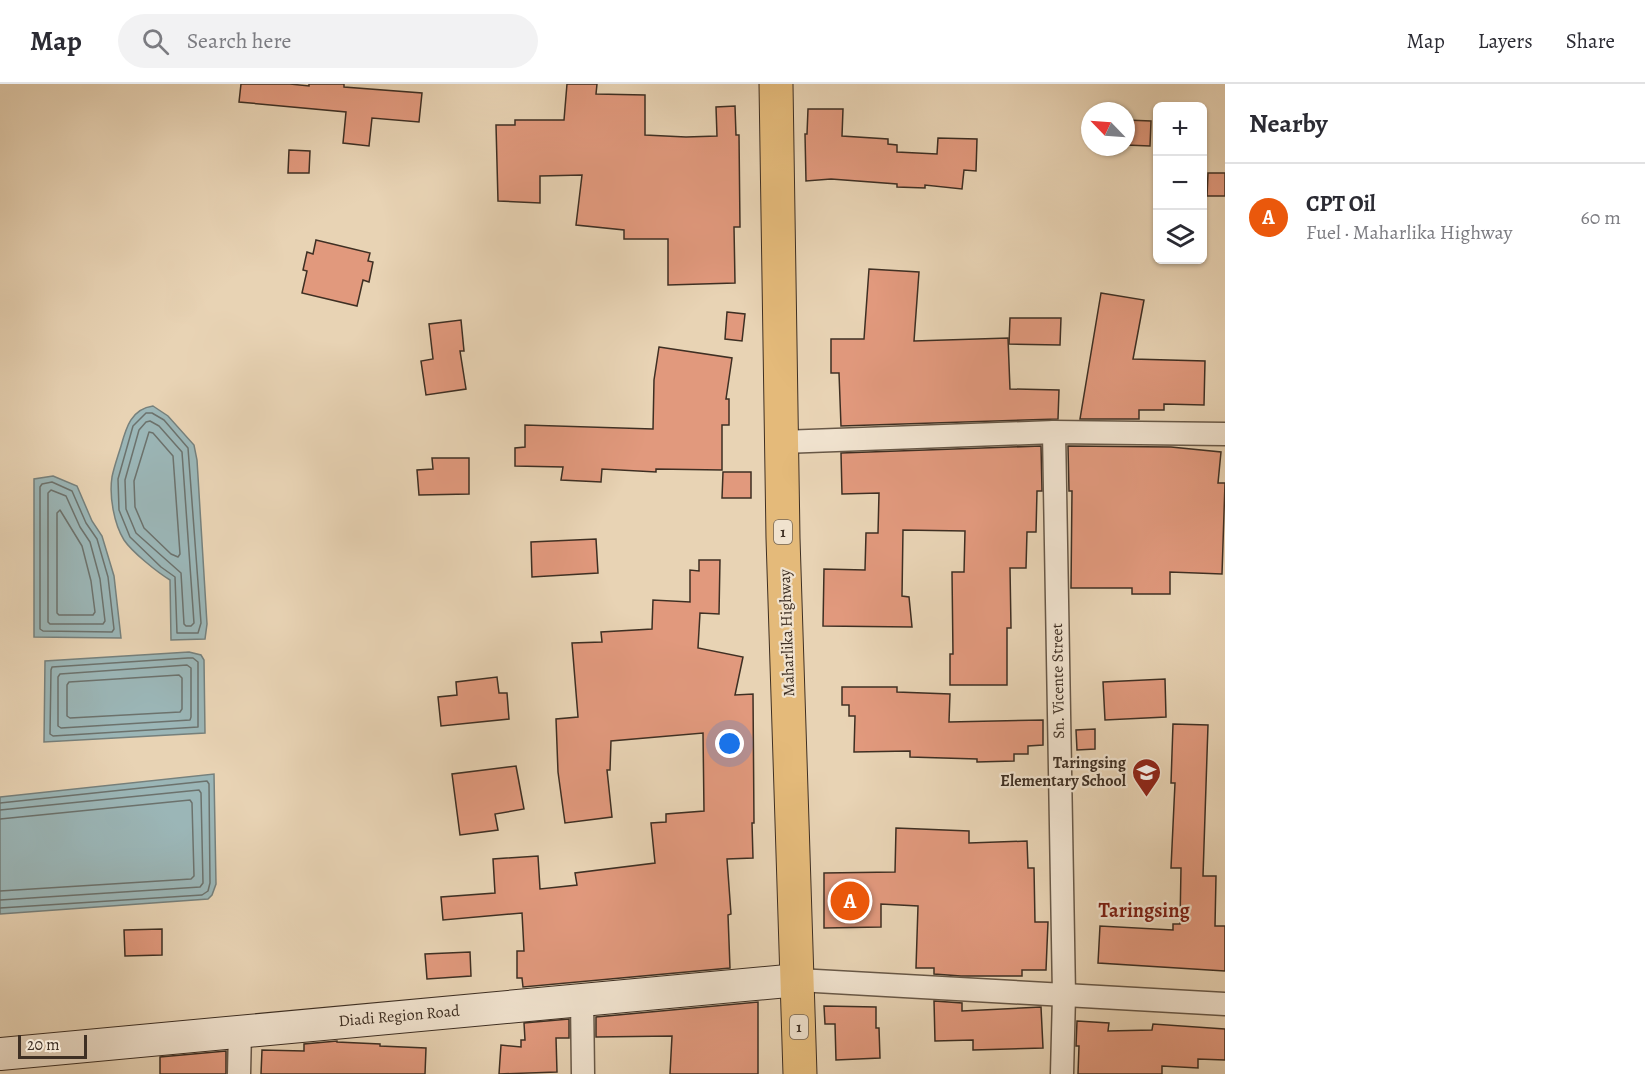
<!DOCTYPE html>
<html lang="en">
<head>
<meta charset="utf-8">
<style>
  :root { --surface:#fff; --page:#f2f2f3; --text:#2b2b33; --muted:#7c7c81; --line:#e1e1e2; --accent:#ea580c }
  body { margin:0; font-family:Alegreya,serif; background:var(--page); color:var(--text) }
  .controls { position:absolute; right:18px; top:18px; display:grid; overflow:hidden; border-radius:9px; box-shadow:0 2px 4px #0004 }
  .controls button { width:54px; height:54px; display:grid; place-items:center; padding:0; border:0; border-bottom:2px solid var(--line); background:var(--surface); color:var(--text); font:30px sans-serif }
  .compass { position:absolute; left:1081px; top:18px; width:54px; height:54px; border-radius:50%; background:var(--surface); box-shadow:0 2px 4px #0004; rotate:295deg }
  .scale { position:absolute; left:18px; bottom:15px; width:69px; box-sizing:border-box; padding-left:6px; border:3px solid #3e2f23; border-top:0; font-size:16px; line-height:21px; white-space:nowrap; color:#3e2f23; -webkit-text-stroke:4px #f0e2ce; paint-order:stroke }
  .you { position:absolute; left:730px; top:660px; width:21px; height:21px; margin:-15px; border:4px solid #fff; border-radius:50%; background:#1a73e8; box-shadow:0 0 0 9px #1a73e833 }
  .badge { display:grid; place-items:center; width:39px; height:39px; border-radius:50%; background:var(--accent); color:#fff; font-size:20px; font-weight:700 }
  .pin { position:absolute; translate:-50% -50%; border:3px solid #fff; box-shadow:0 2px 6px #0006 }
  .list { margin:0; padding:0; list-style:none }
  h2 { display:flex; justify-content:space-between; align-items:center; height:78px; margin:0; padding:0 24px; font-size:26px }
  h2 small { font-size:20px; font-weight:400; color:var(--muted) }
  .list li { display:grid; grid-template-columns:39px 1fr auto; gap:18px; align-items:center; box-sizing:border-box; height:108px; padding:0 24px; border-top:2px solid var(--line) }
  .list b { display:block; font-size:22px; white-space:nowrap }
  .list p { margin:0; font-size:20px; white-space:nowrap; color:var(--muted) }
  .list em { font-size:20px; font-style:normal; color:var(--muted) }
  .icon { flex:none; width:33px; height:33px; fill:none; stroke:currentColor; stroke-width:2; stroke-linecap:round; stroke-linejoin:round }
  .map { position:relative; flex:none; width:1225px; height:990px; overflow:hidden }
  header { display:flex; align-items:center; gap:36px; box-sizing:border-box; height:84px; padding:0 30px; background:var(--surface); border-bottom:2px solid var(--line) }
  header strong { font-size:28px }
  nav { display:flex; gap:33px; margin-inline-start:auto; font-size:21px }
  .search { width:420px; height:54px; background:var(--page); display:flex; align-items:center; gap:15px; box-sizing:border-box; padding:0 21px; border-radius:33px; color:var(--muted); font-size:22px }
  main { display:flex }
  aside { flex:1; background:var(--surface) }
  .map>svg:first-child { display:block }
</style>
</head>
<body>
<header>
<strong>Map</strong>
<div class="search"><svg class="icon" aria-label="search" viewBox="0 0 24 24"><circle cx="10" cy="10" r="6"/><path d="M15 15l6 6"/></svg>Search here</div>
<nav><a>Map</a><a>Layers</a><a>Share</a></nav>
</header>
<main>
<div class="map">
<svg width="1225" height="990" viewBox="0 0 1225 990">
  <rect width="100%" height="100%" fill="#e8d3b4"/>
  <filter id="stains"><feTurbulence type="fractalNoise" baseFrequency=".00333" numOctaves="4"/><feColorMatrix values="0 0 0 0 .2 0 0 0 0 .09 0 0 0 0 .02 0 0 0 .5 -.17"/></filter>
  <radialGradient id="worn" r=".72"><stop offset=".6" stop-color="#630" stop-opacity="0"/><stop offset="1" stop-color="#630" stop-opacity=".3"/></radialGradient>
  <!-- water -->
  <g fill="#9bb6b7" stroke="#76807c" stroke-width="1.5">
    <path d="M153,322L168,332L194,361L197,376L207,540L205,555L171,556L170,496C157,488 132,468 124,456C114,440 109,412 112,393C114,383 118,372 121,362C126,344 131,325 153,322Z"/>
    <path d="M53,392L77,402L92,437L102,452L114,492L121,554L34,553V395Z"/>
    <path d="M189,568L201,571L204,576L205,649L44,658L45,577Z"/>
    <path d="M214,690L216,800L212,811L208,815L0,830V713Z"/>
  </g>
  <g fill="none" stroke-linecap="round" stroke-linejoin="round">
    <!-- shore -->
    <g stroke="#6c726d" stroke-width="1.5">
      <path d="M146,329H152L164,336L188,364L201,539L198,549H177L175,493L161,483L130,453L119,426L118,395L133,342Z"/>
      <path d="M150,337L159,342L182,368L194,539L191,542H186L184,540L181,489L136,449L126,425L125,396L139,346L146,338Z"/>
      <path d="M149,348L153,349L173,372L180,470L178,473L171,470L144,444L135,423L134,397Z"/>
      <path d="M52,398L72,407L86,439L97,455L108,493L114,545L112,548L43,547L40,545V403L42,400Z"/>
      <path d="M51,406L66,412L80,443L90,458L100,495L105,537L103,540H50L48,538V409Z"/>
      <path d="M60,426L82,462L91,497L95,528L93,531H59L57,529V429Z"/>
      <path d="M188,574H193L198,578V643L53,652L50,650L51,586L52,583Z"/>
      <path d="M187,581L191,584V633L190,636L61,644L58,642V593L60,590Z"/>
      <path d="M179,591L182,594V625L180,628L70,634L67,632V601L69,598Z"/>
      <path d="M0,719L207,697L209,700L210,799L208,807L202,811L0,824"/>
      <path d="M0,726L199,706L201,709L203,799L200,803L0,816"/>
      <path d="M0,735L190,716L192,719L194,792L191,795L0,807"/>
    </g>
  </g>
  <!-- building -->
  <g fill="#e1997d" stroke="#3e2f23" stroke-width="1.5">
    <path d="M241,0H290L309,2V0H344V3L422,9L419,38L372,34L369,62L343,59L346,28L239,18Z"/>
    <path d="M567,0H597L596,10L645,11V51L686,53L717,52L716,23L735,22L736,51H739L740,143H734L735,199L668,201V155H624V146L576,141L582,91L540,92V119L498,117L496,41H515V36H564Z"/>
    <path d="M808,25H843L842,52L888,55V60L897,61V68L937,70L938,54L977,55L976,87L964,86L962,105L925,101V104L897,103V100L831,95L806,97L805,50H807Z"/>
    <path d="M1126,36L1151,37L1150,62L1126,61Z"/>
    <path d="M289,66L310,67L309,89H288Z"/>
    <path d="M1208,89H1225V112H1207Z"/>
    <path d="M316,156L370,169L368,177L373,178L369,198L363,196L357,222L302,209L307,187L303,186L307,168L313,170Z"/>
    <path d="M869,185L919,188L914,257L1008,254L1010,305L1059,306L1058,335L841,342L839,289H831V255H864Z"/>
    <path d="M1101,209L1144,216L1133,275L1205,277L1204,321L1164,320V326H1139V335H1080Z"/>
    <path d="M727,228L745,230L742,257L725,255Z"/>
    <path d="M1010,234H1061L1060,261L1009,260Z"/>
    <path d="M461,236L464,267H460L466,305L426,311L421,277L433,275L429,240Z"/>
    <path d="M659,263L732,274L726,315H729V341H722V386L656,385V388L602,385L601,398L561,396L563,383L515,382V364L525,363V341L653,345L654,296Z"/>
    <path d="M1041,362L1042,407H1037L1036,448H1027L1026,484H1010L1011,544H1007V601H950V570H953L952,488H964L965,447L903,446L902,512L909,513L912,543L823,542L824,485L865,486L866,449H878L879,409L842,410L841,369Z"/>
    <path d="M1068,362L1171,363L1221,368L1218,399H1225L1222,490L1170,488V510H1132V504H1071L1072,407H1069Z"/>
    <path d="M432,374H469V410L419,411L417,386L433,385Z"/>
    <path d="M723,388H751V414H722Z"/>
    <path d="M596,455L598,489L532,493L531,458Z"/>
    <path d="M699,476H720L719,530L700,529L698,564L743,573L735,611L753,610L754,739H752L753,774L727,775L731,830L728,831L730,884L523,903L522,894H517V867H524L522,829L443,836L441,813L495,809L493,775L538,772L540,805L577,801L575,789L655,779L651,739L666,738V730L704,727L703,649L611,657L610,686H607L612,733L565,739L558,688L556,635L578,633L572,559L602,558L601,548L652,545L653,516L690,518V486L699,487Z"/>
    <path d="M497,593L499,609H507L509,635L441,642L438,613L457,611L456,598Z"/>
    <path d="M1165,595L1166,633L1105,636L1103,598Z"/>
    <path d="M842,603H897V608L950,610L949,638L1043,636V661L1028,662V670H1014V677L977,678V675L910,673V667L854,668L855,632H849V621H842Z"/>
    <path d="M1173,640L1208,641L1203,792H1216L1215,842H1225V887L1098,879L1100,842L1173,846V840H1180L1181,784H1171L1175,699H1171Z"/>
    <path d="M1095,645V665L1077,666L1076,646Z"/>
    <path d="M516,682L524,725L495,730L498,746L460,751L452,690Z"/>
    <path d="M896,744L969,747V759L1027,757L1028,784H1034L1035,838H1048L1046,886H1022V892H961L934,890V884H916L918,822L881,820V843L824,844V789L895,788Z"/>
    <path d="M162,845V871L125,872L124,846Z"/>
    <path d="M470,868L471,892L427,895L425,870Z"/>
    <path d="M934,917L962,919V927L1041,923L1043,964L973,966V956L935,957Z"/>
    <path d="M758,918V990H670L672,952L596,953V933Z"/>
    <path d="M824,922L876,923V944H879L880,974L836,976L835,940H825Z"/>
    <path d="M569,935V954H556L557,988L499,990L501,961L521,963V956H525L524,939Z"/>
    <path d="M1077,937L1109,939L1108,947L1152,946L1153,940L1225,945V976L1198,975V984L1162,982V990H1078L1079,962H1076Z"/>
    <path d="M337,957V958L380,960V962L426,964L425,990H261L262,966L304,967V960Z"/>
    <path d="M226,967V990H160V973Z"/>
  </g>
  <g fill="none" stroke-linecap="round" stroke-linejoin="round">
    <defs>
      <g id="street">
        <path d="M1054,348L1064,911L1062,990"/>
        <path d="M782,358L1054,348L1225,350"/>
        <path d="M798,896L1225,920"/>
        <path d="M582,914L583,990"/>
        <path d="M239,990L240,947"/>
      </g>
      <path id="secondary" d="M0,970L798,896"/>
      <path id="highway" d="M776,0L783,454L800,990"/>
    </defs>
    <!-- street casing -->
    <use href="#street" stroke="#685847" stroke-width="25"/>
    <!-- secondary casing -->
    <use href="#secondary" stroke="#3e2f23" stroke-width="34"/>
    <!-- highway casing -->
    <use href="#highway" stroke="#3e2f23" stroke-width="35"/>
    <!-- street -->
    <use href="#street" stroke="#f0e2ce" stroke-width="22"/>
    <!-- secondary -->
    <use href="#secondary" stroke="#f0e2ce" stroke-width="32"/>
    <!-- highway -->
    <use href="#highway" stroke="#e4ba7a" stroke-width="33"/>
  </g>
  <!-- icons -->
  <defs>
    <symbol id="school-pin" viewBox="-11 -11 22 30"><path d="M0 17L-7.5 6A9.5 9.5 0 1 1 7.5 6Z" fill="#8f2418" stroke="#f0e2ce"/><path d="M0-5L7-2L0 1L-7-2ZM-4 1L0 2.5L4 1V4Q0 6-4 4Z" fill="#fff"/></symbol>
  </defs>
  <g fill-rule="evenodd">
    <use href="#school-pin" x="1130" y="672" width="33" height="45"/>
  </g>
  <g text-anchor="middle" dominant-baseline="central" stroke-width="4.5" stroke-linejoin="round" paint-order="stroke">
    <!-- shield labels -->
    <g fill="#f0e2ce" stroke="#736556" stroke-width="1.5">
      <rect x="774" y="436" width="18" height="24" rx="4.5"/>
      <rect x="790" y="931" width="18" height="24" rx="4.5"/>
    </g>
    <g font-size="15" font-weight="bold" fill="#3e2f23">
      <text x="783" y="448">1</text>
      <text x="799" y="943">1</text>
    </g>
    <!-- street labels -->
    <g font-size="16" fill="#3e2f23" stroke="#f0e2ce">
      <text transform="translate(787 549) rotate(-92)">Maharlika Highway</text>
      <text transform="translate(1058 597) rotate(-91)">Sn. Vicente Street</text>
      <text transform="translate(399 932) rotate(-5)">Diadi Region Road</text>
    </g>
    <!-- poi labels -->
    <g font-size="16" font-weight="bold" fill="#3e2f23" stroke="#f0e2ce" text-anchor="end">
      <text x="1126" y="679">Taringsing<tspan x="1126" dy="18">Elementary School</tspan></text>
    </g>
    <!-- quarter labels -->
    <g font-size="20" font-weight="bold" fill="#7a1f14" stroke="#f0e2ce">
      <text x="1144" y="826">Taringsing</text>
    </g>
  </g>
  <rect width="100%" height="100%" filter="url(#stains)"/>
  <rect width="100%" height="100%" fill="url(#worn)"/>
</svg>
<div class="controls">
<button>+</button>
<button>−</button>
<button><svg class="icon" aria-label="layers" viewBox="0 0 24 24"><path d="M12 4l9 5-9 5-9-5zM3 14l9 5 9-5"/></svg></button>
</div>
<svg class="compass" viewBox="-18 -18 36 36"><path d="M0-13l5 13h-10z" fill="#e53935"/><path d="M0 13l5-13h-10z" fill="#7c7c81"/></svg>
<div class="scale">20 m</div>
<div class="you"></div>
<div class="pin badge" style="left:850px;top:817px">A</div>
</div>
<aside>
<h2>Nearby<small></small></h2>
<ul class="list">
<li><span class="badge">A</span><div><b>CPT Oil</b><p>Fuel · Maharlika Highway</p></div><em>60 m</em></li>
</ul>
</aside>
</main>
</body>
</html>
